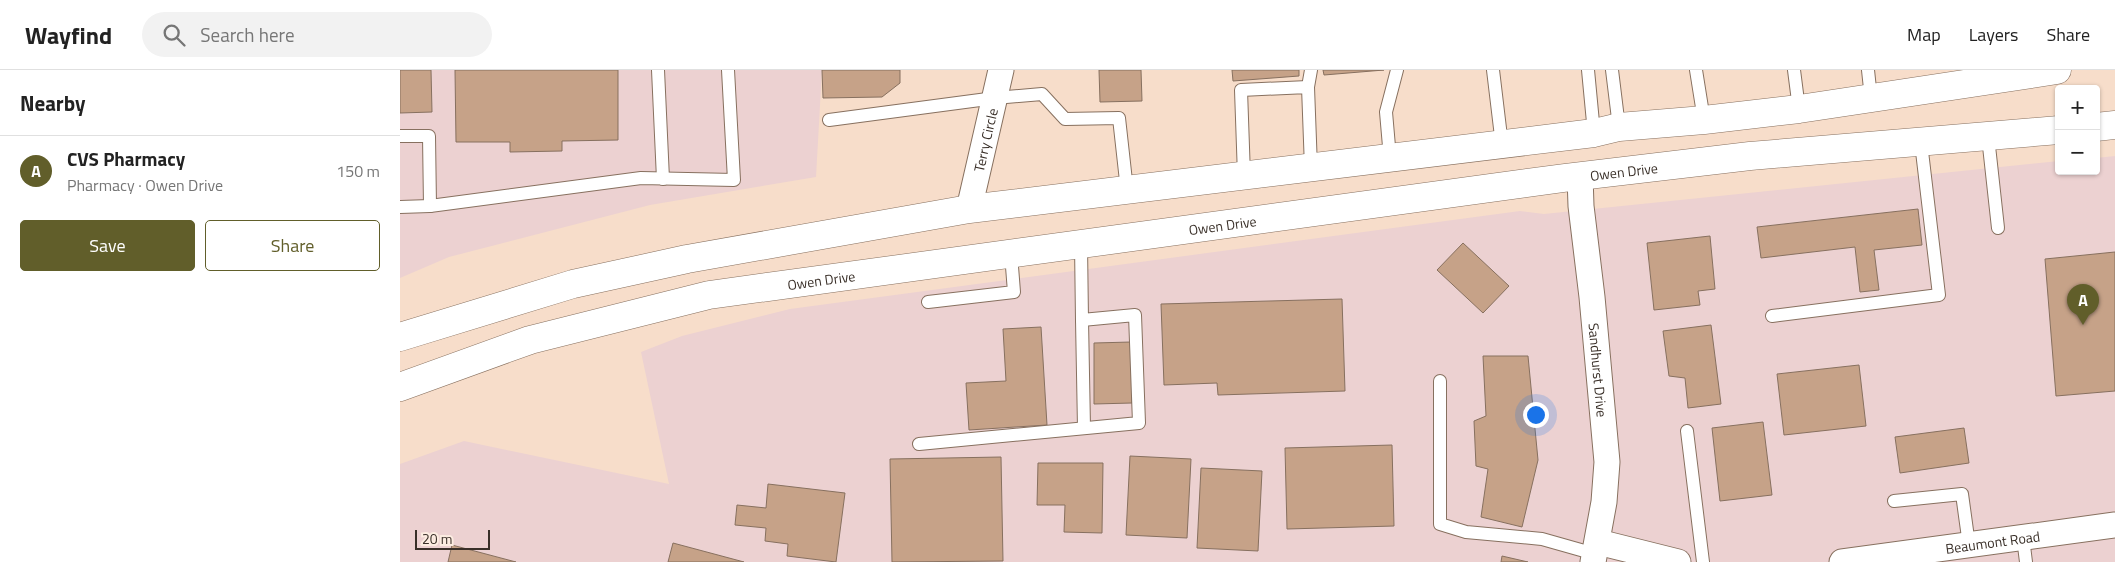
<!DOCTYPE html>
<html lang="en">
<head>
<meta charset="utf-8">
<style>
  :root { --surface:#fff; --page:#f2f2f2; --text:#222; --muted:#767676; --line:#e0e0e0; --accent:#615e2a }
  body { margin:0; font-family:"Titillium Web",sans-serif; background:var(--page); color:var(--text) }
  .controls { position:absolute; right:15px; top:15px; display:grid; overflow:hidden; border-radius:5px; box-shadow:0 1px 4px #0004 }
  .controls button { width:45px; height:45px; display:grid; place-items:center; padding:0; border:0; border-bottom:1px solid var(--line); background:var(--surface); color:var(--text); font:25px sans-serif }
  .scale { position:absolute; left:15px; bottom:12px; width:75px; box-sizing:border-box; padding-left:5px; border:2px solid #392f28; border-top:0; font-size:14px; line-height:18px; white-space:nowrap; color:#392f28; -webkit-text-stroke:4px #fcece1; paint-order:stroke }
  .you { position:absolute; left:1135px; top:344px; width:18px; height:18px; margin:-12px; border:4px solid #fff; border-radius:50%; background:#1a73e8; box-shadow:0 0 0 8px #1a73e833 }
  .badge { display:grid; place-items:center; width:32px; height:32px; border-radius:50%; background:var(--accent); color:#fff; font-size:16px; font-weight:700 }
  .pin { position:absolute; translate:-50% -41px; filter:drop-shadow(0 1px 2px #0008) }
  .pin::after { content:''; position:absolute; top:26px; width:18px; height:15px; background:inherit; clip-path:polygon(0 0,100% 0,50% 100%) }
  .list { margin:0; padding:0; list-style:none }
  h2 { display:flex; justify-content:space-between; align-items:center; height:65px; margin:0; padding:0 20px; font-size:21px }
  h2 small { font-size:16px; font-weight:400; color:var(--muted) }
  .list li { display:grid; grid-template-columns:32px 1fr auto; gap:15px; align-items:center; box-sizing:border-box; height:70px; padding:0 20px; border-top:1px solid var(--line) }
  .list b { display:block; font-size:19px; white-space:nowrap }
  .list p { margin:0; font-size:16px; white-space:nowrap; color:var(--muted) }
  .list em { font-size:16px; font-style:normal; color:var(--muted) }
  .actions { display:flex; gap:10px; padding:15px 20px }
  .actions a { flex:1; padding:11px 0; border:1px solid var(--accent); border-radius:5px; text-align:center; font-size:18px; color:var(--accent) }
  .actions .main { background:var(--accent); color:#fff }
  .icon { flex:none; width:28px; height:28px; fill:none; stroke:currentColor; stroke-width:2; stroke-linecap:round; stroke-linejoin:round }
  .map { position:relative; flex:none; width:1715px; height:492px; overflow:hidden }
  header { display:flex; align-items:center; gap:30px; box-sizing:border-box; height:70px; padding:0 25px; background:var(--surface); border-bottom:1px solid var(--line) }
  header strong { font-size:24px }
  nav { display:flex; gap:28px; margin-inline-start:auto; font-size:18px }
  .search { width:350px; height:45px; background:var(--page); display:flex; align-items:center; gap:12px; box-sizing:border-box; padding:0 18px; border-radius:28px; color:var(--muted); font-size:19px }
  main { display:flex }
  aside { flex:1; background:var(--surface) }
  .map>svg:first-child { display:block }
</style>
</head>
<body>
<header>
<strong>Wayfind</strong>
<div class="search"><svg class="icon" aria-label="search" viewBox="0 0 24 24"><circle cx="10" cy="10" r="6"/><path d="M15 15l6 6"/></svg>Search here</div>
<nav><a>Map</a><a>Layers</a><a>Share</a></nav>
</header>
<main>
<aside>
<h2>Nearby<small></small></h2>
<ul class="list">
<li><span class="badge">A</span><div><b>CVS Pharmacy</b><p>Pharmacy · Owen Drive</p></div><em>150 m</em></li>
</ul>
<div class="actions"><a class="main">Save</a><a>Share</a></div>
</aside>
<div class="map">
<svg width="1715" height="492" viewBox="0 0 1715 492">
  <rect width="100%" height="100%" fill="#f7ddca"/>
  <!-- commercial -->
  <g fill="#ecd1d1">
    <path d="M0,0H422L416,107L250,135L49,187L0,208Z"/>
    <path d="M1715,86V492H0V394L64,371L269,414L241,282L282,266L390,239L1120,141L1144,144L1659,91V101H1696V88Z"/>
  </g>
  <!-- building -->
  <g fill="#c6a288" stroke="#87705f">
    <path d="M0,0H31L32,42L0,43Z"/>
    <path d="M55,0H218V70L162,71V81L110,82V72H56Z"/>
    <path d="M422,0H500V13L482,27L423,28Z"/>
    <path d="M699,0H741L742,31L700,32Z"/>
    <path d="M832,0H899V6L833,11Z"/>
    <path d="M923,0H984L924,5Z"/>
    <path d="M1518,139L1522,175L1474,180L1479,220L1460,222L1455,177L1361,188L1357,157Z"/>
    <path d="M1310,166L1315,219L1298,221L1300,235L1254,240L1247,173Z"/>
    <path d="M1063,173L1109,216L1083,243L1037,200Z"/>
    <path d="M1715,182V321L1656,326L1645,189Z"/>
    <path d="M942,229L945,321L818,325L817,313L764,315L761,234Z"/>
    <path d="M1311,255L1321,334L1288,338L1285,308L1269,306L1263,261Z"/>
    <path d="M641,257L647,355L569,360L566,313L606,311L603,259Z"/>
    <path d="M731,272L732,333L694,334V273Z"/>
    <path d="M1083,286H1128L1138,390L1122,457L1081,447L1088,399L1076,396L1074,351L1086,346Z"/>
    <path d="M1459,295L1466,356L1384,365L1377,304Z"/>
    <path d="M1363,352L1372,425L1320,431L1312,358Z"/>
    <path d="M1564,358L1569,393L1500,403L1495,367Z"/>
    <path d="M992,375L994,456L887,459L885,378Z"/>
    <path d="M730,386L791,389L787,468L726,465Z"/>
    <path d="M601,387L603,491L492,492L490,389Z"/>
    <path d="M638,393H703L702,463L664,462L665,435H637Z"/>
    <path d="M801,398L862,401L858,481L797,478Z"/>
    <path d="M368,414L445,423L436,492L387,486L388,474L365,471L366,458L335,455L337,435L366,438Z"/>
    <path d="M273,473L344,492H268Z"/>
    <path d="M52,475L116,492H48Z"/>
    <path d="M1102,486L1128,492H1101Z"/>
  </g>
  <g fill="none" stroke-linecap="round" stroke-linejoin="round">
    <defs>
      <g id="lane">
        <path d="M258,0L263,109"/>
        <path d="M1093,0L1102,75"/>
        <path d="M1188,0L1194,63"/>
        <path d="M1212,0L1219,57"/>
        <path d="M1296,0L1304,50"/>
        <path d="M1394,0L1399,39"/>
        <path d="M1468,0L1471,28"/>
        <path d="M908,17L911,0"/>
        <path d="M429,50L595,28L642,24L665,49L719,48L727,120"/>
        <path d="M0,66H29L30,136"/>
        <path d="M1588,67L1598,158"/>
        <path d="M990,88L986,42L997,0"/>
        <path d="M844,106L841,20L908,17L911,98"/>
        <path d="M0,137L30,136L241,108L334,110L328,0"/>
        <path d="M528,232L614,222L611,184"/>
        <path d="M1372,246L1539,225L1521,73"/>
        <path d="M682,250L684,358"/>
        <path d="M1040,311V454L1066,462L1142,469L1195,484"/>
        <path d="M1287,361L1303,492"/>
        <path d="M519,374L739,353L735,245L682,250L681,174"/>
        <path d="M1494,431L1562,424L1569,475"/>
        <path d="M1623,468L1626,492"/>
      </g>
      <g id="street">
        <path id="s1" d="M1180,106L1181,136L1192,227L1207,392L1204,432L1193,492"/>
        <path id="s2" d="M569,139L601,0"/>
        <path d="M1198,472L1278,492"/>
        <path id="s3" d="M1442,492L1715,455"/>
      </g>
      <g id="highway">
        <path d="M1696,57L1715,55"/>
        <path d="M0,267L173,214L287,189L569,139L1194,63L1219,57L1304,50L1399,39L1657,0"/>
        <path id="s4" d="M0,317L130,270L309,225L1164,108L1350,86L1659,60"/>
      </g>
    </defs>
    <!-- lane casing -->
    <use href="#lane" stroke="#87705f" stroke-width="14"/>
    <!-- street casing -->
    <use href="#street" stroke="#87705f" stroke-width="27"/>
    <!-- highway casing -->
    <use href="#highway" stroke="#87705f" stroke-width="29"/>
    <!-- lane -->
    <use href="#lane" stroke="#fff" stroke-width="12"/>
    <!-- street -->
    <use href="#street" stroke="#fff" stroke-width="25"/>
    <!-- highway -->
    <use href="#highway" stroke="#fff" stroke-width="28"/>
  </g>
  <g text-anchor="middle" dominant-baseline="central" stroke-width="4" stroke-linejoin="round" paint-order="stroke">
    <!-- street labels -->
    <g font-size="14" fill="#392f28" stroke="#fcece1">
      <text stroke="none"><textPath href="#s2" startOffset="71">Terry Circle</textPath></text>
      <text stroke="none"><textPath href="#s4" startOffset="1246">Owen Drive</textPath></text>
      <text stroke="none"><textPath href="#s4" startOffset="841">Owen Drive</textPath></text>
      <text stroke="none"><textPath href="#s4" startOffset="436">Owen Drive</textPath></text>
      <text stroke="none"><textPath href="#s1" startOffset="195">Sandhurst Drive</textPath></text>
      <text stroke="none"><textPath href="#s3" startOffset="152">Beaumont Road</textPath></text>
    </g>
  </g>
</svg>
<div class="controls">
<button>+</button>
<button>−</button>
</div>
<div class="scale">20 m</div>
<div class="you"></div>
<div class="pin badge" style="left:1683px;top:255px">A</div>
</div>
</main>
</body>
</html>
